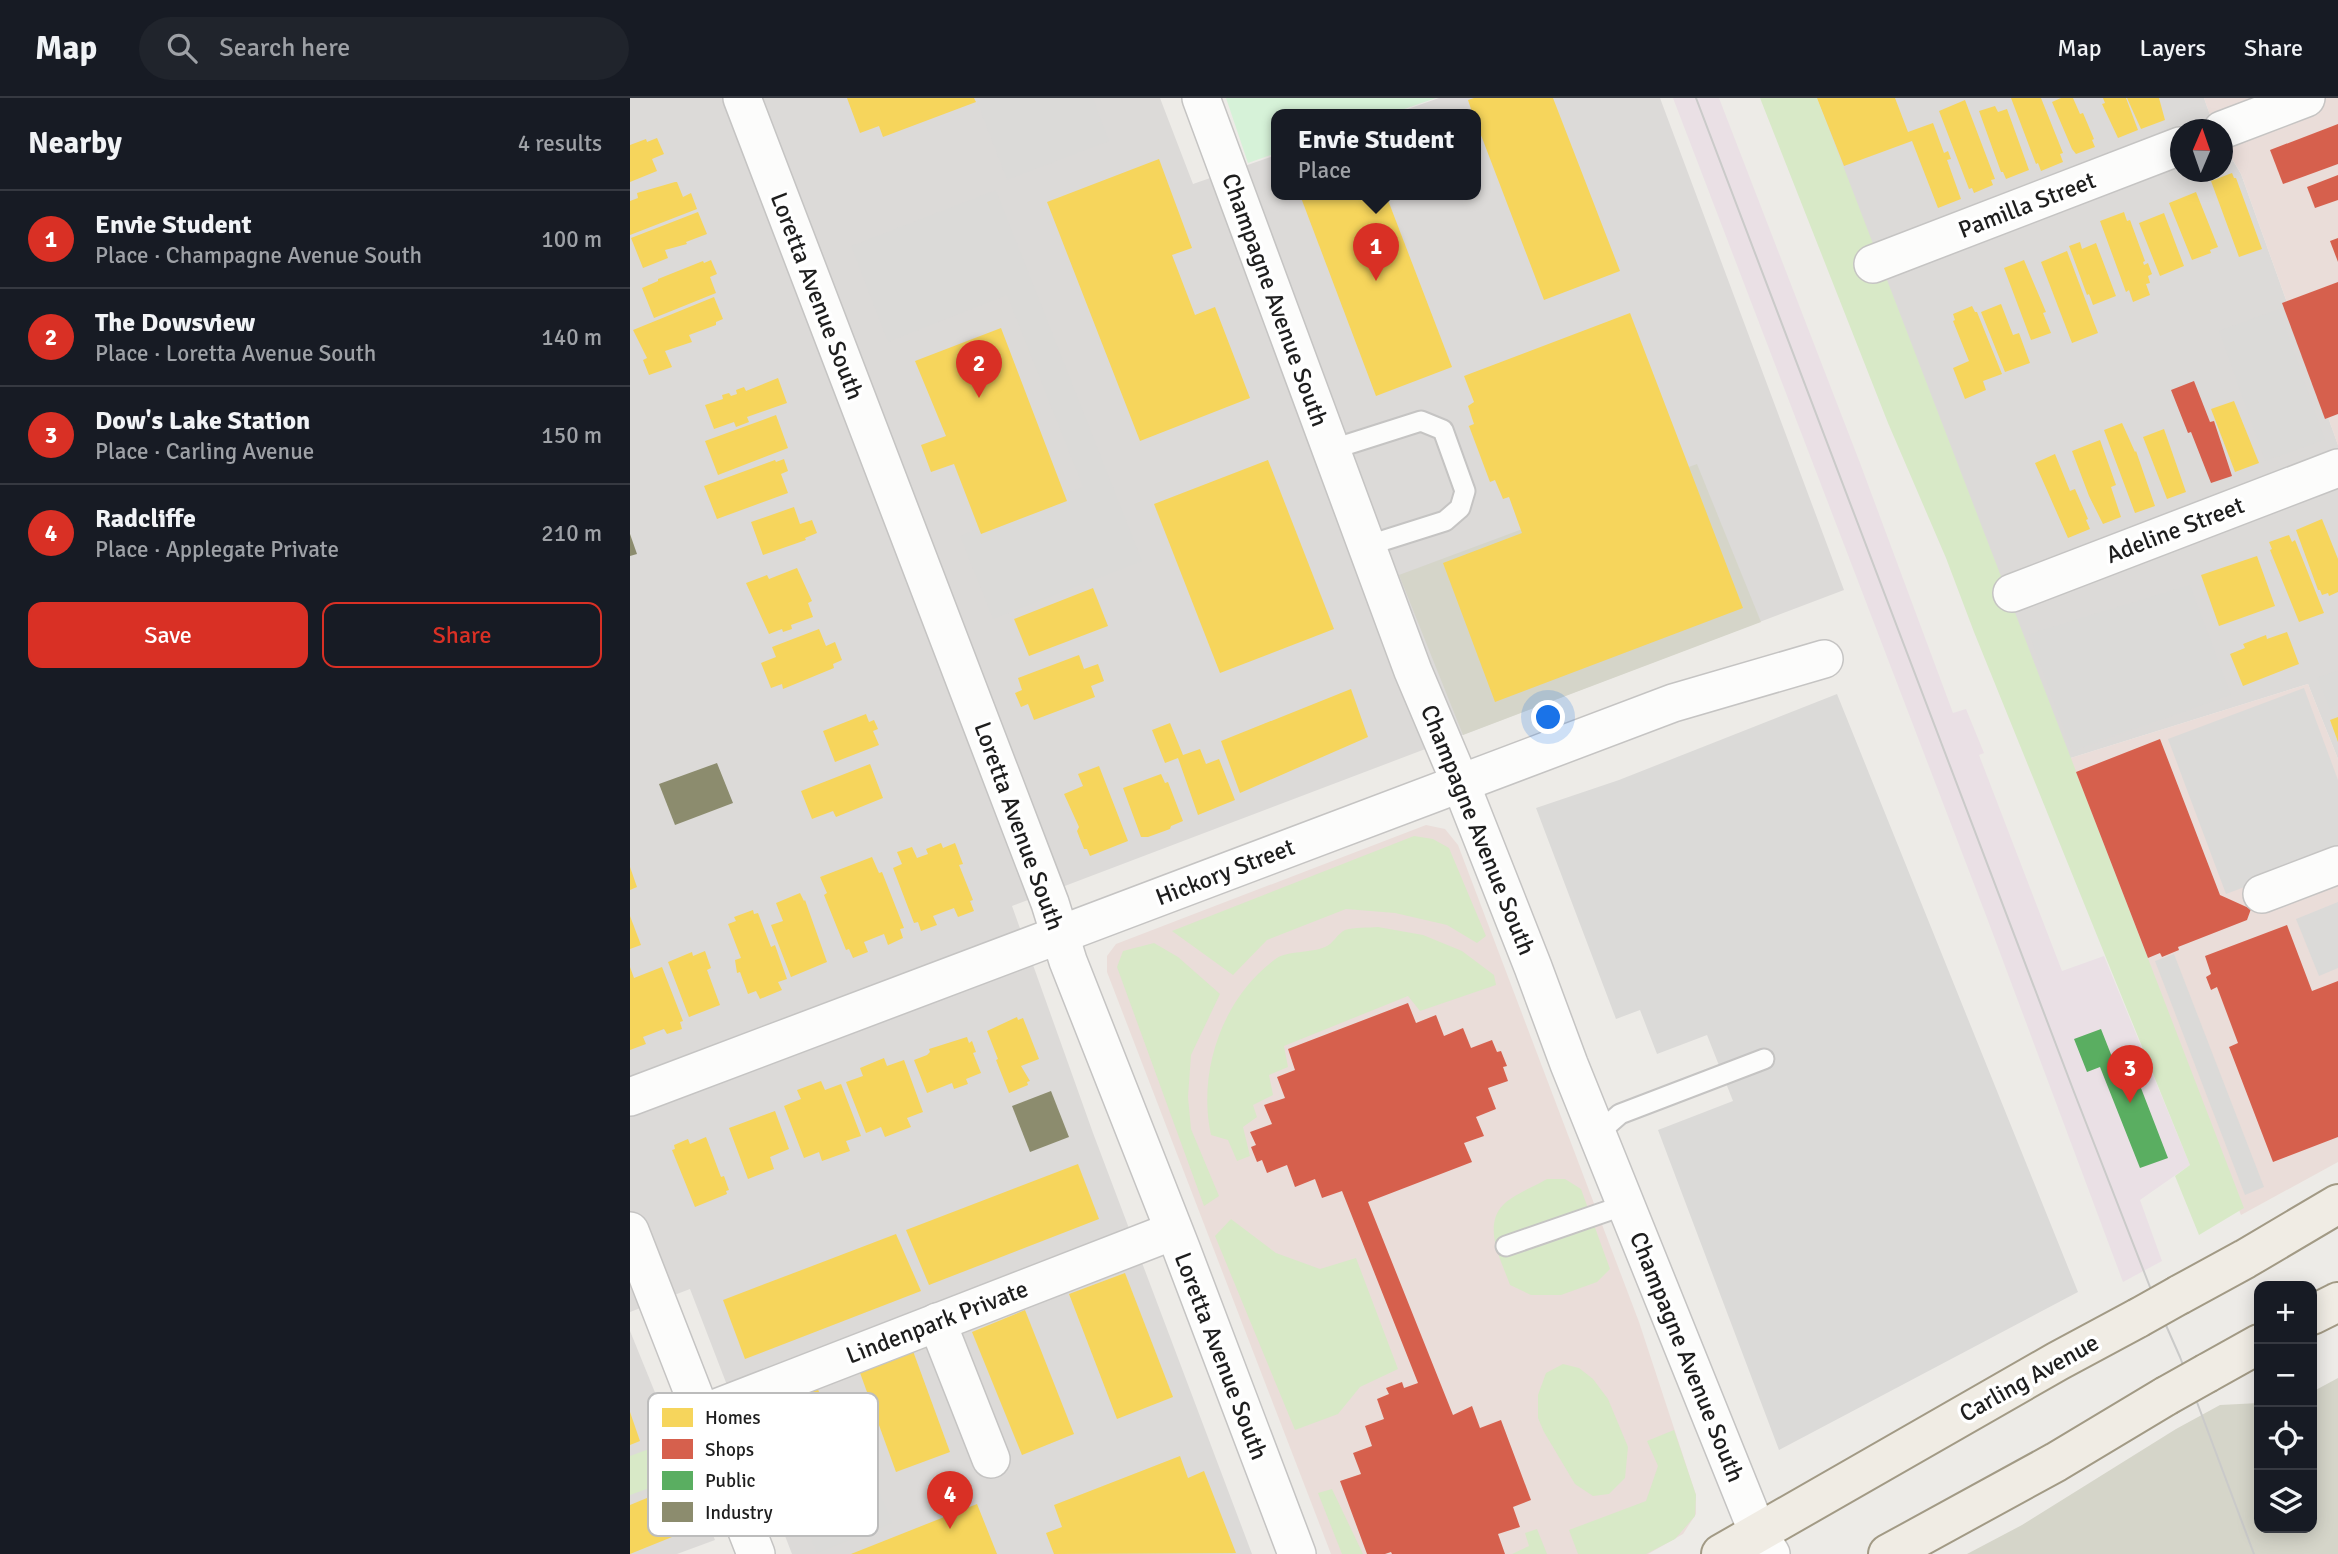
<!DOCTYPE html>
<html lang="en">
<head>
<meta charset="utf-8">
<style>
  :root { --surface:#171b24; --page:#20242c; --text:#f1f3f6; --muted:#9ea1a6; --line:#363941; --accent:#d93025 }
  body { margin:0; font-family:Signika,sans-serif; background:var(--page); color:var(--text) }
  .controls { position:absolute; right:21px; bottom:21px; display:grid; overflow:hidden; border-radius:14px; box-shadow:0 4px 18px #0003 }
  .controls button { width:63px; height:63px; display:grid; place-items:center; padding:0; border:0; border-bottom:2px solid var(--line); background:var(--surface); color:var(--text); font:35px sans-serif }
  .compass { position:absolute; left:1540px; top:21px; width:63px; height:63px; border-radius:50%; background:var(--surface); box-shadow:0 4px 18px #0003; rotate:2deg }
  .you { position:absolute; left:919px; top:620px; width:24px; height:24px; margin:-18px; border:5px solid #fff; border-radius:50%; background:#1a73e8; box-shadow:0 0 0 10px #1a73e833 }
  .badge { display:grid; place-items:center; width:46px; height:46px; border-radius:50%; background:var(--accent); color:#fff; font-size:23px; font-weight:700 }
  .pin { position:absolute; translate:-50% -58px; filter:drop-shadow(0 2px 4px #0008) }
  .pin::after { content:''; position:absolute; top:37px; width:24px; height:21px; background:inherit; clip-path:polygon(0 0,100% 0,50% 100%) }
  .popup { position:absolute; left:641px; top:11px; width:210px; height:91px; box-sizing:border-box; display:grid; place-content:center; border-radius:14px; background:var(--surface); filter:drop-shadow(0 2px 5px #0005); font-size:23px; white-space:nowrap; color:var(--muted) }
  .popup b { font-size:26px; color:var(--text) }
  .popup::after { content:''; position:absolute; left:50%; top:100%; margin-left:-14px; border:14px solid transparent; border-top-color:var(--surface) }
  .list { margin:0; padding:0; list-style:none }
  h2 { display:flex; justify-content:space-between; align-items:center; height:91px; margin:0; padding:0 28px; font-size:30px }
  h2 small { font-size:23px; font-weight:400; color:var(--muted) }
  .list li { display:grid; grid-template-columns:46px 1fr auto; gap:21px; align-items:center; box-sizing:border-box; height:98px; padding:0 28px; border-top:2px solid var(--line) }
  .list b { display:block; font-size:26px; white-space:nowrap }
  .list p { margin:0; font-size:23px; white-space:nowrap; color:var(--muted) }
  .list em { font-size:23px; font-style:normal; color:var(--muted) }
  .actions { display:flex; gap:14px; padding:21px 28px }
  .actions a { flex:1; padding:16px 0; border:2px solid var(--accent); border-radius:14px; text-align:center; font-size:24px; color:var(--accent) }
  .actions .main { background:var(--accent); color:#fff }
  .icon { flex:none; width:38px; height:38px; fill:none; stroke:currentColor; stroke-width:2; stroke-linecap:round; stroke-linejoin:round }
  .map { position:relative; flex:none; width:1708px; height:1456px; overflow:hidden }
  header { display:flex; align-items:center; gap:42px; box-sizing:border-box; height:98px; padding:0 35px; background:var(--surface); border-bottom:2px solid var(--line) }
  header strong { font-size:33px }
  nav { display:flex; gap:38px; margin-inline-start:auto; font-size:24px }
  .search { width:490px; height:63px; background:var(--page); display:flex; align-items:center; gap:18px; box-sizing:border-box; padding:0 24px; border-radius:38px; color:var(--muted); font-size:26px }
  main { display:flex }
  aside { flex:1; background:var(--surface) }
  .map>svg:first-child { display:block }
</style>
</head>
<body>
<header>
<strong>Map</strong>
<div class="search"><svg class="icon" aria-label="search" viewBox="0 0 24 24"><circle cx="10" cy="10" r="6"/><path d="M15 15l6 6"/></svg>Search here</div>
<nav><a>Map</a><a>Layers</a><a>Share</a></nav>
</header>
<main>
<aside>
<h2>Nearby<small>4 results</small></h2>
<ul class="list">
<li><span class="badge">1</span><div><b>Envie Student</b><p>Place · Champagne Avenue South</p></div><em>100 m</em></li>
<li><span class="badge">2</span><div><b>The Dowsview</b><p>Place · Loretta Avenue South</p></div><em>140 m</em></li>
<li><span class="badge">3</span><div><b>Dow's Lake Station</b><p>Place · Carling Avenue</p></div><em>150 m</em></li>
<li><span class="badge">4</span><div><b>Radcliffe</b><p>Place · Applegate Private</p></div><em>210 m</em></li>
</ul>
<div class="actions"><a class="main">Save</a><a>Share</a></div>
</aside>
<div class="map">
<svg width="1708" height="1456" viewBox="0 0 1708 1456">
  <rect width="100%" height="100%" fill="#edebe7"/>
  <!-- residential -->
  <g fill="#dcdad8">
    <path d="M0,0H530L563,86L646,57V97H846V17H761L809,0H1030L1214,492L382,808L463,1035L622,1456H162L60,1191L0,1214Z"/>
    <path d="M1187,0H1574L1585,31L1550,32V74H1592L1593,46L1611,76L1708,347V661L1678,586L1431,663Z"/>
    <path d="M0,1233L85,1442L47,1456H0Z"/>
  </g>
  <!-- commercial -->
  <g fill="#eaddd9">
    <path d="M1574,0H1708V347L1611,76L1585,31Z"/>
    <path d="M1678,586L1708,661V1064L1611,1117L1431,663Z"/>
    <path d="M796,727L815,731L828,747L1009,1224L1066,1397V1416L1053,1436L1018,1456H701L477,874V858L486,846Z"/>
  </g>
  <!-- industrial -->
  <path fill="#eae0e5" d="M1043,0H1089L1230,365L1323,615L1336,611L1354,655L1349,657L1432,873L1474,858L1560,1067L1510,1102L1532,1163L1493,1184L1357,820Z"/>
  <!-- religious -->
  <g fill="#dbdad8">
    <path d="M357,0H463L479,43L377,82L347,4Z"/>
    <path d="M366,92L512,463L363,521L330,438L453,389L377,197L258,244L221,148Z"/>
    <path d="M1649,211L1695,342L1635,363L1589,233Z"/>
    <path d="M1560,487L1601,597L1442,653L1399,536Z"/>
    <path d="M1708,572V607L1700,611L1687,580Z"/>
    <path d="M1674,590L1708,682V754L1596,796L1538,641Z"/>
    <path d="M1207,596L1448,1194L1149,1352L1028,1032L1103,1003L1077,937L1027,956L1010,912L986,921L906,710L989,682Z"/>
    <path d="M1708,804V870L1689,878L1666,821Z"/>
    <path d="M1544,856L1634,1089L1615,1097L1525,863Z"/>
    <path d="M246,1387L262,1425L187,1455L171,1417Z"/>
  </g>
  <!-- construction -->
  <g fill="#d5d5c9">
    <path d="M1067,366L1131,524L833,637L769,477Z"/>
    <path d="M1708,1280V1456H1337L1392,1427L1546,1331L1590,1307L1629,1305V1430H1682V1294Z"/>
  </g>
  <!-- grass -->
  <g fill="#d8e9c7">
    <path d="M1130,0H1187L1614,1110L1569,1137L1545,1078L1560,1067L1344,534L1316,460L1258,325Z"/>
    <path d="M784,738L803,741L819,750L856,838L847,845L817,827L765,815L716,811L637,842L603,877L542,833Z"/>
    <path d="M748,829L793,837L832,853L864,877L866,887L790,913L778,898L654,948L658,969L639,977L643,997L623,1007L627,1019L613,1029L620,1058L607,1063L598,1042L581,1037C567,973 593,898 647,860C657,853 681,855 695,849C703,846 707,836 715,832C724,829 739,830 748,829Z"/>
    <path d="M524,845L548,859L590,896L561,957L558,999L561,1031L589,1098L574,1108L487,869L493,853Z"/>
    <path d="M917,1081H935L951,1091L980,1171L967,1184L931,1197H901L880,1187C872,1164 852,1129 873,1107C881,1098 905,1088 917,1081Z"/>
    <path d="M601,1121L646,1155L690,1171L726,1160L768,1271L730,1289L708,1316L665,1332L585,1138Z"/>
    <path d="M933,1266L949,1270L963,1281L978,1301L998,1349L995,1380L979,1396L963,1398L945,1386L914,1334L908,1320V1297L916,1275Z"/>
    <path d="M1044,1332L1066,1397L1065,1418L1045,1441L1016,1456H948L939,1432L1016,1403L1028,1368L1017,1343Z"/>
    <path d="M52,1339L64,1374L0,1397V1358Z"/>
    <path d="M702,1391L733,1456H712L688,1395Z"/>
    <path d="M907,1431L917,1456H882L899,1448L895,1435Z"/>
  </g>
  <!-- park -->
  <path fill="#d6f2d8" d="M596,0H806L757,17H646V55L618,65Z"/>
  <!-- homes -->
  <g fill="#f6d55c">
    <path d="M217,0H344L346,4L253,39L249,28L230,35Z"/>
    <path d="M844,0H923L990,173L914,202L846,24V17H843L838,2Z"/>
    <path d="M1187,0H1265L1278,34L1303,25L1314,55L1318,53L1321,61L1317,62L1331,101L1308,110L1282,43L1214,68Z"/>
    <path d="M1381,0H1411L1433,55L1430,56L1433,64L1411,73L1408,65L1406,66Z"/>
    <path d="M1431,0H1443L1450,16L1453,15L1464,41L1462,42L1465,49L1446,56L1442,51L1422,4Z"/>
    <path d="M1473,0H1496L1508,32L1488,40L1472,6L1475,5Z"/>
    <path d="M1497,0H1529L1535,22L1511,31Z"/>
    <path d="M1335,2L1365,81L1361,82L1363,87L1344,95L1342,90L1339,91L1309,13Z"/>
    <path d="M1365,8L1368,14L1377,11L1399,72L1376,81L1373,74H1371L1349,13Z"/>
    <path d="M27,40L34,56L22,61L27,73L0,84V47L16,41L17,44Z"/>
    <path d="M529,61L562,150L542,157L565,217L585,209L620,300L510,343L417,104Z"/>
    <path d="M1602,75L1604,80H1606L1632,151L1609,159L1581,83Z"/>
    <path d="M45,84H47L53,99L61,95L67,111L0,137V103L8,100L7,95Z"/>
    <path d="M1566,94L1588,149L1580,152L1581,155L1562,162L1539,105Z"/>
    <path d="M670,97H756L822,269L746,298Z"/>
    <path d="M68,114L77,136L56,144L57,146L35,152L38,160L13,170L1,140Z"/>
    <path d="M1494,114L1497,123L1500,122L1515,163L1513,164L1514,167L1518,165L1522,176L1518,178L1520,185L1516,186L1520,197L1503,204L1499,192L1496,194L1470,123Z"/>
    <path d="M1534,115L1554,168L1530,178L1509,125Z"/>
    <path d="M1450,144L1452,151L1466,145L1486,198L1463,207L1459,196L1457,197L1439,148Z"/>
    <path d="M1437,153L1468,235L1442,245L1411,164Z"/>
    <path d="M81,162L87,176L80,179L86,195L24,220L12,190L28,183V181L73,163L74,165Z"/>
    <path d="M1394,162L1416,214L1413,215L1421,235L1401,242L1374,170Z"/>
    <path d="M84,199L93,221L86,224V227L59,237L62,244L35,253L42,269L19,277L13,262L17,260L3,232Z"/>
    <path d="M1371,206L1383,237L1389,235L1400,265L1375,274L1351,214Z"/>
    <path d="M1342,208L1345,214H1347L1372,276L1353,283L1356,292L1335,301L1323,270L1339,263L1323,223L1325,222L1323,216Z"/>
    <path d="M1000,215L1113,510L865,604L813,465L892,435L879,399L873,401L865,382L860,384L839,328L844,326L838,308L844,304L834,278Z"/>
    <path d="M371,230L437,403L351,436L324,366L301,374L291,347L316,338L285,263Z"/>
    <path d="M148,280L157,305L117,319L119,324L106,329L104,324L84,331L75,307L93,301L92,297L99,295L101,298L107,296L106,292L114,289L116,293Z"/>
    <path d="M1604,303L1629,365L1605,374L1581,311Z"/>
    <path d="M146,317L158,350L88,377L75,343Z"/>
    <path d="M1492,325L1505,354L1506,353L1525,408L1505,415L1474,332Z"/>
    <path d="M1534,331L1556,394L1537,401L1513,339Z"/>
    <path d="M1470,342L1486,387L1481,389L1491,419L1473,426L1459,398L1442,353Z"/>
    <path d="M1425,356L1440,393L1445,391L1458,421L1456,422L1460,431L1438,440L1405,365Z"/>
    <path d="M154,361L158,373L151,376L158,395L87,421L74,388L145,362L146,364Z"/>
    <path d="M638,362L704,531L590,575L524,406Z"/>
    <path d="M164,409L170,426L182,422L187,435L175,440L176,442L133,457L121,424Z"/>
    <path d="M1692,421L1708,461V494L1699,498L1698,495L1692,497L1690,492H1688L1666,432Z"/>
    <path d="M1659,437L1662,444L1665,442L1694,515L1669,524L1640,452L1642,451L1639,444Z"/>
    <path d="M1627,458L1645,508L1589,528L1571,477Z"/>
    <path d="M167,470L182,503L178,505L183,519L161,527L162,531L153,534L152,531L139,536L116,485L137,477L139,481Z"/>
    <path d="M463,490L478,528L399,558L384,521Z"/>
    <path d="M189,531L196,548L205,544L212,562L203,566L204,570L153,591L152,586L141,590L131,565L146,559L142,549Z"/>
    <path d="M1657,534L1669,566L1613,588L1600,556L1615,550L1613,546L1636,537L1637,541Z"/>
    <path d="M449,557L454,571L468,566L474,583L461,588L465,599L404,622L398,606L391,609L385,595L392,592L388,580Z"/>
    <path d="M721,591L738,639L610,695L591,643Z"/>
    <path d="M236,616L239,624L244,622L248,631L243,633L249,647L205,664L193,633Z"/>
    <path d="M1708,619V644L1700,622Z"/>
    <path d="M540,625L553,657L570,651L576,666L589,661L605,702L568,717L548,660L535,665L522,632Z"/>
    <path d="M240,666L253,700L206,719L203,713L182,721L171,693Z"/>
    <path d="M469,668L498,743L460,758L457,751H454L447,733L449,729L434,696L453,688L448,676Z"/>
    <path d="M531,676L535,685L538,684L553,723L541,728L540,731L518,739H511L493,690Z"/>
    <path d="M311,745L313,750L325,745L333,766L329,767L343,802L340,803L344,813L328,819L324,810L303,818L307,827L291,833L288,824L284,825L263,770L272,766L267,754L282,749L287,760L298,756L296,751Z"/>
    <path d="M242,759L249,775L252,774L274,830L270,831L273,840L258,847L254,836L234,844L238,854L223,860L219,851L216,852L194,797L197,795L190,779Z"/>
    <path d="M0,769L7,789L0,792Z"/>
    <path d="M170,795L174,803L175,802L197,864L161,879L141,827L153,823L146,805Z"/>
    <path d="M123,812L124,816L128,815L141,849L145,847L157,881L148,884L152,892L130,901L126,893L118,896L110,874L107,875L105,862L111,860L98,826L106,823L104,819Z"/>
    <path d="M0,818L11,847L0,851Z"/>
    <path d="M75,853L81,870L77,872L90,907L59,919L38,864L62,854L63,858Z"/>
    <path d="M0,869L4,880L32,869L53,923L50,924L52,931L37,936L34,931L13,939L16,946L0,952Z"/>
    <path d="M387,919L388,922L393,920L409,961L391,968L400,983L397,984L398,987L379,995L366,962L368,961L357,933Z"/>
    <path d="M337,939L339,945L342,943L346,954L343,955L351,975L336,981L338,986L324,991L322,985L297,995L284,962L297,957L300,954L299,951Z"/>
    <path d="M254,960L257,968L274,962L293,1014L277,1020L281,1029L255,1039L251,1029L236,1035L216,984L233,978L230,970Z"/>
    <path d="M191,983L195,992L211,986L231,1038L216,1043L220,1053L192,1063L189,1054L174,1060L154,1008L171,1001L167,992Z"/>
    <path d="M145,1013L159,1051L140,1059L144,1071L118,1081L99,1030Z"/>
    <path d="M76,1039L91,1079L94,1078L99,1092L96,1093L97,1096L65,1109L42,1052L45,1051L44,1047L58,1041L60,1046Z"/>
    <path d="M448,1066L469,1121L299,1187L276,1132Z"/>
    <path d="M266,1136L291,1193L115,1261L93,1202Z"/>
    <path d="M495,1175L543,1299L487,1321L439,1196Z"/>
    <path d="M395,1212L444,1336L392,1357L342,1234Z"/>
    <path d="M283,1253L320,1354L266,1374L229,1272Z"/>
    <path d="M186,1286L225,1389L168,1410L129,1308Z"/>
    <path d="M0,1314L10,1343L0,1347Z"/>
    <path d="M550,1358L558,1380L574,1373L606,1455L424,1456L416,1435L432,1429L424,1407Z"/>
    <path d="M29,1395L47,1437L0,1456V1407Z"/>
    <path d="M347,1406L367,1456H221Z"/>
  </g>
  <!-- shops -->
  <g fill="#d6604d">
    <path d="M1708,26V66L1653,86L1640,52Z"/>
    <path d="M1708,77V102L1685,110L1677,89Z"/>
    <path d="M1708,140V164L1700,143Z"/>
    <path d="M1708,184V316L1695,321L1652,205Z"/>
    <path d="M1564,283L1580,324L1584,323L1602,378L1581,385L1561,334L1558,335L1541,292Z"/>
    <path d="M1530,641L1590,797L1621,811L1617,822L1548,849L1549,852L1532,859L1530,855L1518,860L1446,674Z"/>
    <path d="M1657,827L1682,893L1708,883V1039L1643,1064L1599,949L1608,945L1587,889L1581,892L1576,879L1581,876L1575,858Z"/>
    <path d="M778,905L786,925L806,917L814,938L833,930L841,950L862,942L867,954L871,953L877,968L873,969L878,983L858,990L866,1011L846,1019L854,1038L834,1045L842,1064L738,1104L823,1317L842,1308L850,1330L871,1322L901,1402L883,1409L890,1429L868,1436L875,1456H762L761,1454L755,1456H737L710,1383L731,1376L723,1355L742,1348L735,1328L754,1321L747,1301L759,1296L756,1290L772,1284L774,1290L788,1285L712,1093L692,1100L685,1081L665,1089L657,1067L637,1075L632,1062L627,1064L621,1049L626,1047L620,1034L642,1026L634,1007L655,1000L647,979L665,972L658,951Z"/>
  </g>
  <!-- public -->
  <path fill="#5aae61" d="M1471,931L1484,964L1499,959L1538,1060L1510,1070L1470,969L1457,974L1444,941Z"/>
  <!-- industry -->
  <g fill="#8c8c6e">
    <path d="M0,436L7,456L0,458Z"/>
    <path d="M87,665L103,705L45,727L29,686Z"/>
    <path d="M421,993L439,1039L400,1054L382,1008Z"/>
  </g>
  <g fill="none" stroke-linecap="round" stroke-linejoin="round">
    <defs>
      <g id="service">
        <path d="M700,352L791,323L813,332L835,393L830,410L815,423L736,448"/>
        <path d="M967,1036L990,1016L1134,961"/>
        <path d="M876,1148L995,1107"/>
      </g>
      <g id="minor">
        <path d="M112,0L420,805L438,863L551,1150L667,1456"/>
        <path d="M571,0L783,573L830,684L903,869L939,966L1128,1435L1141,1456"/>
        <path d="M1592,32L1676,0"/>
        <path d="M1243,166L1550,48"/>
        <path d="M1382,495L1708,370"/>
        <path d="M1632,796L1708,767"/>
        <path d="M0,999L1043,605L1194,561"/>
        <path d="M0,1133L126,1456"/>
        <path d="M307,1224L361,1361"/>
        <path d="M71,1316L543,1133"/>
      </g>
      <g id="primary">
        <path d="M1549,1197L1615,1161L1708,1106"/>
        <path d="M1682,1217L1708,1204"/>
        <path d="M1577,1275L1629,1246"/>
        <path d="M1091,1456L1428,1263L1508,1220"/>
        <path d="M1258,1456L1426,1364L1536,1298"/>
      </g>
    </defs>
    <!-- service casing -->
    <use href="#service" stroke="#c5c4c3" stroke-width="23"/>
    <!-- minor casing -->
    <use href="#minor" stroke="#c5c4c3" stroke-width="40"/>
    <!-- primary casing -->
    <use href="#primary" stroke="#a29a85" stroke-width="42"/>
    <!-- service -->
    <use href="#service" stroke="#fcfcfb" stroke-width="19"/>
    <!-- minor -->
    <use href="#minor" stroke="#fcfcfb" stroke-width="37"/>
    <!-- primary -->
    <use href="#primary" stroke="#f0ece4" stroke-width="38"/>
    <!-- tram -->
    <path stroke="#cacac9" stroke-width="2" d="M1066,0L1444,994L1527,1207L1550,1259L1624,1456"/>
    <defs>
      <g id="primary-bridge">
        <path d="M1508,1220L1549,1197"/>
        <path d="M1536,1298L1577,1275"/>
      </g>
    </defs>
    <!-- primary-bridge casing -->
    <use href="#primary-bridge" stroke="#a29a85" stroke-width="42" stroke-linecap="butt"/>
    <!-- primary-bridge -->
    <use href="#primary-bridge" stroke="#f0ece4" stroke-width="38"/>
  </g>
  <g text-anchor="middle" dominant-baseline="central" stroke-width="7" stroke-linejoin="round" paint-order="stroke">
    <!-- street labels -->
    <g font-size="24" fill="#1e1e1e" stroke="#fff">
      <text transform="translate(1397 107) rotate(-21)">Pamilla Street</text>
      <text transform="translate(187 198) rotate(69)">Loretta Avenue South</text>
      <text transform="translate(645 202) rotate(70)">Champagne Avenue South</text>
      <text transform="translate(1545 432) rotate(-21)">Adeline Street</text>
      <text transform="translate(389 728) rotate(70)">Loretta Avenue South</text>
      <text transform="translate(848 732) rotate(68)">Champagne Avenue South</text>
      <text transform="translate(595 774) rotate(-21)">Hickory Street</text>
      <text transform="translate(307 1224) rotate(-21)">Lindenpark Private</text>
      <text transform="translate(591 1258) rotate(69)">Loretta Avenue South</text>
      <text transform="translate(1057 1259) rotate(68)">Champagne Avenue South</text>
      <text transform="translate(1399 1280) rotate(-29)">Carling Avenue</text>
    </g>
  </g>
  <!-- legend -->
  <rect x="18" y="1295" width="230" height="143" rx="10" fill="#fff" stroke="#bcbcbc" stroke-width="2"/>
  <rect x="32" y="1310" width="31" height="19" fill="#f6d55c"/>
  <rect x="32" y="1341" width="31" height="20" fill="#d6604d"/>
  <rect x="32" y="1373" width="31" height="19" fill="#5aae61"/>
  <rect x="32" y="1404" width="31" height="20" fill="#8c8c6e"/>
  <g font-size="19" fill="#1e1e1e">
    <text x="75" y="1326">Homes</text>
    <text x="75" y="1358">Shops</text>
    <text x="75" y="1389">Public</text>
    <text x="75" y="1421">Industry</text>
  </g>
</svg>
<div class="controls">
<button>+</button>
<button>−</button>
<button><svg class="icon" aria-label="locate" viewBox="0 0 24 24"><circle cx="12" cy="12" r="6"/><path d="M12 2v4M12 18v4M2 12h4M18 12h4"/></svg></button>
<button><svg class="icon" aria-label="layers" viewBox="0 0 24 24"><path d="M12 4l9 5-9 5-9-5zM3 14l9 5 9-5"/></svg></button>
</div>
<svg class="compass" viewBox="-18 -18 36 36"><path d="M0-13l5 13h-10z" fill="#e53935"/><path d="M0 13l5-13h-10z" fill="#9ea1a6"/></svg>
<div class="you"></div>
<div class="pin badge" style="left:746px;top:183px">1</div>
<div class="popup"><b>Envie Student</b>Place</div>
<div class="pin badge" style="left:349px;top:300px">2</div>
<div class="pin badge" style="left:1500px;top:1005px">3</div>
<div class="pin badge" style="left:320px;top:1431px">4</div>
</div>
</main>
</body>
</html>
